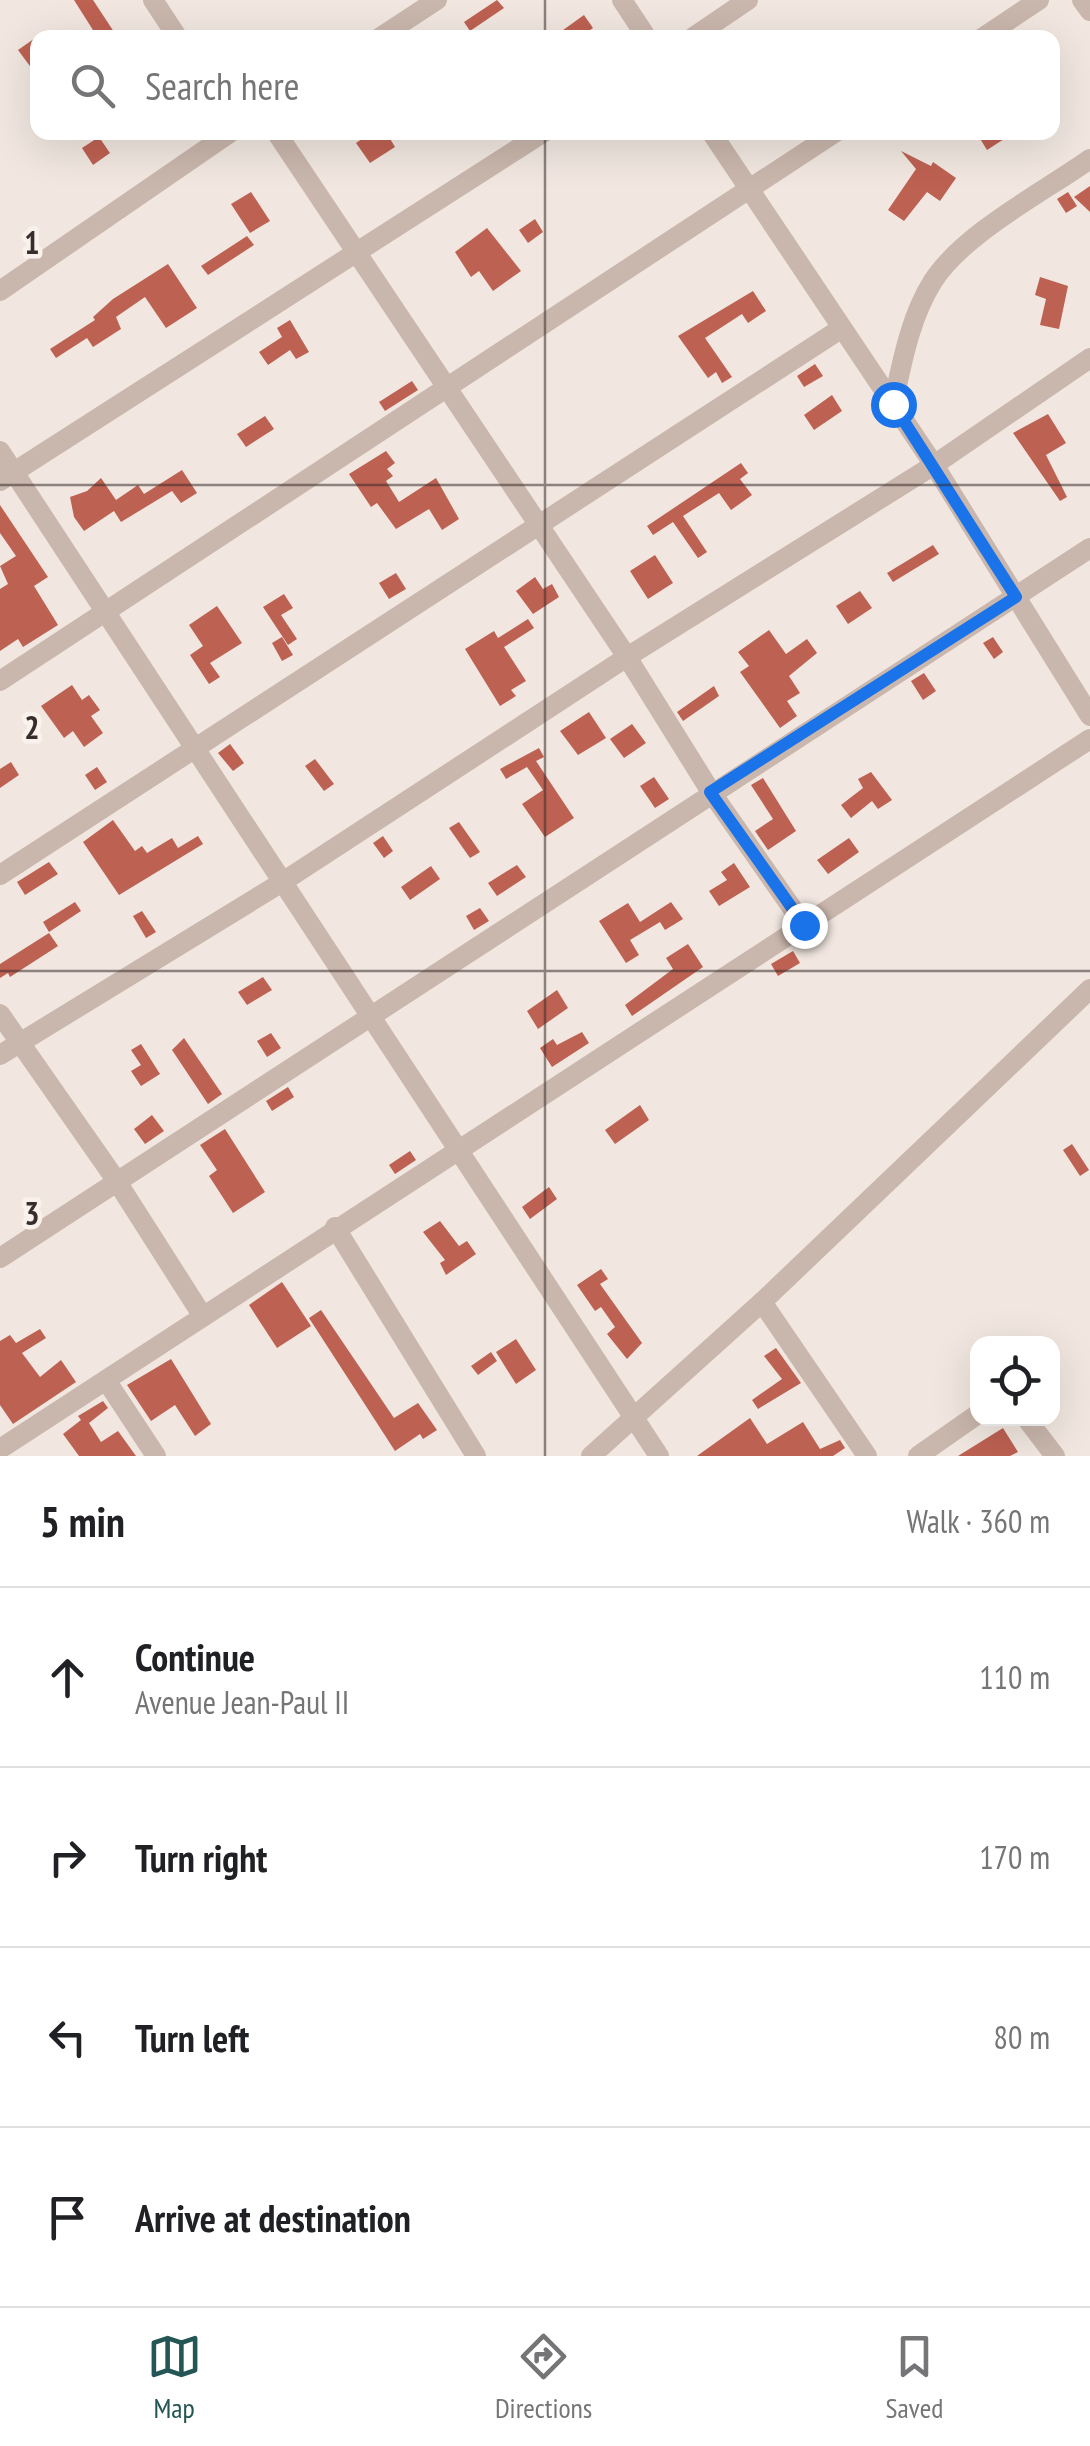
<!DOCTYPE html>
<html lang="en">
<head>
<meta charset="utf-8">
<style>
  :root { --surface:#fff; --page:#f2f2f2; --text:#202124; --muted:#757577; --line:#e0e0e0; --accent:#235654 }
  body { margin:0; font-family:"PT Sans Narrow",sans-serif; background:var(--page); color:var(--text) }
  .controls { position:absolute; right:30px; bottom:30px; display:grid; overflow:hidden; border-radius:20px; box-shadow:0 10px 40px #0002 }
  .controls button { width:90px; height:90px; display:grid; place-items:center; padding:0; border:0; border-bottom:2px solid var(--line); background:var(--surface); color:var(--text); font:50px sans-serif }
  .stop { position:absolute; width:30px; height:30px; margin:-22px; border:8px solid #1a73e8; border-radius:50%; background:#fff }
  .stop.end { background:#1a73e8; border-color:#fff; box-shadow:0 2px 10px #0008 }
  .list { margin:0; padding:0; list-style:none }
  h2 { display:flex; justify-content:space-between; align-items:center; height:130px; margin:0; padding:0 40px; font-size:42px }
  h2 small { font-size:32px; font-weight:400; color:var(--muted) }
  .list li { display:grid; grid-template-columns:65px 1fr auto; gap:30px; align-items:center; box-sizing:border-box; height:180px; padding:0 40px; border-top:2px solid var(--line) }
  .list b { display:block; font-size:38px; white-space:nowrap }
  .list p { margin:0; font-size:32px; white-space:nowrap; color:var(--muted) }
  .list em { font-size:32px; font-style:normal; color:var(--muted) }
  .icon { flex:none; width:55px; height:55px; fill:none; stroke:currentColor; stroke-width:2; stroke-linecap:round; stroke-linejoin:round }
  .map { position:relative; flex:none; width:1090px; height:1456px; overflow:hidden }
  .search { position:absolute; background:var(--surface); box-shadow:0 10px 40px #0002; left:30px; right:30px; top:30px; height:110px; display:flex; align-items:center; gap:25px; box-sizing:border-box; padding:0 35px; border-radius:20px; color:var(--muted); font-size:38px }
  .sheet { height:850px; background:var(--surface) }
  nav { display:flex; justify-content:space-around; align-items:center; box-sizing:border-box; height:140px; border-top:2px solid var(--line); background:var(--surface); font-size:28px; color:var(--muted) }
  nav a { display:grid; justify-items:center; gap:5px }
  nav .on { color:var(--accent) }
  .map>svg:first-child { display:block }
</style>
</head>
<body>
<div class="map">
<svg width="1090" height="1456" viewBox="0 0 1090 1456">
  <rect width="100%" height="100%" fill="#f1e7e0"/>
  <!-- building -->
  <g fill="#bd6152">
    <path d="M74,0H93L118,38H98Z"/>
    <path d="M497,0L504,8L470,31L464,22Z"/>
    <path d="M584,15L593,28L579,38H552Z"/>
    <path d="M38,36V77L18,50Z"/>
    <path d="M372,132H386L395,147L370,163L356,143Z"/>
    <path d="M976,132H1015L987,150Z"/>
    <path d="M99,137L110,153L93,165L82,148Z"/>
    <path d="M901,151L931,166L933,162L956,178L940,201L927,192L904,221L888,210L916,169Z"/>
    <path d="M1090,186V212L1074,197Z"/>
    <path d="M251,192L270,221L250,233L231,204Z"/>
    <path d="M1068,192L1077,206L1066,213L1057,199Z"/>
    <path d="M535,219L543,232L528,243L519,230Z"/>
    <path d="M487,228L521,271L493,291L479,271L471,277L455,252Z"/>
    <path d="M247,236L254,245L208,275L201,266Z"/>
    <path d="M168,264L197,308L166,328L145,297L116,317L121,329L93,347L87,338L56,358L50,349L95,320L93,317L113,299Z"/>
    <path d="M1040,277L1068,286L1059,329L1040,325L1046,299L1035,295Z"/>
    <path d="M753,291L766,311L748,323L742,314L705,338L732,377L722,383L716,372L708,378L678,336Z"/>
    <path d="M290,320L309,352L296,359L290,350L268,365L259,352L282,337L277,328Z"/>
    <path d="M815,364L823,376L804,387L797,376Z"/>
    <path d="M412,381L418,390L385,411L379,402Z"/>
    <path d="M832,395L842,411L814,430L804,415Z"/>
    <path d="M1048,414L1066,443L1046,455L1067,497L1060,501L1013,433Z"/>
    <path d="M265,416L274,429L246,447L237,434Z"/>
    <path d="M386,451L395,463L387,469L393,476L386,481L399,502L436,478L459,519L442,530L429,509L396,529L377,503L371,507L349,474Z"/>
    <path d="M741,463L748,473L740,479L752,495L731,510L719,493L683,516L707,552L698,558L673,522L653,535L647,526Z"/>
    <path d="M182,470L197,493L181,503L172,491L121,522L114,511L84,531L74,517L70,497L87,491L101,478L116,500L138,485L144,494Z"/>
    <path d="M0,505L48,577L34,586L58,625L23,647L18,639L0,651V589L8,584L0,566L16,556L0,533Z"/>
    <path d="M933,545L939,554L893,582L887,573Z"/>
    <path d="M655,555L673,583L648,599L630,571Z"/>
    <path d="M396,573L406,589L389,599L379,583Z"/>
    <path d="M535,577L543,589L552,584L559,597L533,614L516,591Z"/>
    <path d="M860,591L872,608L848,624L836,606Z"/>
    <path d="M284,594L293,608L281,615L297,639L288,645L263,607Z"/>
    <path d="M217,606L242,643L210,663L220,677L209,684L190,655L203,646L189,625Z"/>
    <path d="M528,619L534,628L504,647L526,681L511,690L516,696L500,706L465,649L494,631L498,638Z"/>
    <path d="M769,630L786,654L807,639L817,653L789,676L800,693L787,701L797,716L780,728L740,672L749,666L738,652Z"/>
    <path d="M282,637L293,655L282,661L272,643Z"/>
    <path d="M993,637L1003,652L994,659L983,643Z"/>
    <path d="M924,673L936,691L923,700L911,681Z"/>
    <path d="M72,685L82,700L89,695L100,710L91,716L103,733L84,747L73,731L64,738L41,706Z"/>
    <path d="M714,686L719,696L683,721L677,712Z"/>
    <path d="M589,712L606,738L578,755L560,731Z"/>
    <path d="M632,724L646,743L624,758L610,739Z"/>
    <path d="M230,744L244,763L233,771L218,753Z"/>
    <path d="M539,748L544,757L536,761L574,818L545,837L522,804L543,790L527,767L506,779L500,769Z"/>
    <path d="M315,759L334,784L324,791L305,766Z"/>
    <path d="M11,762L19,775L0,788V769Z"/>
    <path d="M97,767L107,782L95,790L85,775Z"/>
    <path d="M871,772L892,800L878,809L872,801L851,818L841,805L863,788L858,779Z"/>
    <path d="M654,777L669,799L655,808L640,786Z"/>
    <path d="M763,778L796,831L768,850L755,831L773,819L751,785Z"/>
    <path d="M113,820L135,851L142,846L147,853L172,838L178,848L198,836L203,844L119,895L83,842Z"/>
    <path d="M459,822L480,852L470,858L449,828Z"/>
    <path d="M383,836L393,851L384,858L373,843Z"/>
    <path d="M849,838L859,852L828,874L817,860Z"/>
    <path d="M49,862L58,874L25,895L17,882Z"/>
    <path d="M734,863L750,887L719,906L709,891L727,880L721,872Z"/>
    <path d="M517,865L526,877L497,896L488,883Z"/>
    <path d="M431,866L440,879L410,900L401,887Z"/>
    <path d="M75,902L81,911L49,932L43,922Z"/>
    <path d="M671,902L683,919L665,930L660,922L630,940L639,955L626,963L599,921L628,903L640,922Z"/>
    <path d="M480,908L489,921L474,930L466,916Z"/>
    <path d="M142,911L156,932L146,938L133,916Z"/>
    <path d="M49,933L58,946L10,977L8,973L0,978V964Z"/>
    <path d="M688,944L703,967L632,1016L625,1005L673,969L666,958Z"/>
    <path d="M793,951L800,963L778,976L771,964Z"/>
    <path d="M263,977L272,990L247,1005L238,992Z"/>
    <path d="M557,990L568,1008L538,1029L527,1011Z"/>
    <path d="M582,1032L589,1043L552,1067L540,1048L553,1039L557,1045Z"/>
    <path d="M271,1033L281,1048L267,1057L257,1041Z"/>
    <path d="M184,1038L222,1094L208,1104L172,1050Z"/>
    <path d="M141,1044L160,1074L141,1086L131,1071L141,1065L131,1050Z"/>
    <path d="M288,1087L294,1097L272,1111L266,1101Z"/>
    <path d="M640,1105L649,1120L615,1144L605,1130Z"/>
    <path d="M152,1115L164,1131L145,1144L134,1129Z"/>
    <path d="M225,1129L265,1192L233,1213L209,1176L217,1170L200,1145Z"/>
    <path d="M1072,1144L1089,1170L1080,1176L1063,1150Z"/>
    <path d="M410,1151L416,1160L395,1174L389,1165Z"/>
    <path d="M549,1187L557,1199L530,1219L522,1207Z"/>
    <path d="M440,1221L459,1246L467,1241L476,1254L446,1275L440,1263L445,1260L423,1232Z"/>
    <path d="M601,1269L608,1279L600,1284L642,1343L627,1359L607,1334L615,1327L601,1307L595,1311L577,1285Z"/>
    <path d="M282,1282L311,1326L277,1348L249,1305Z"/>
    <path d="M321,1310L394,1418L418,1403L437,1430L423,1439L420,1434L395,1451L309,1318Z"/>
    <path d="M40,1329L46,1338L22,1353L40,1377L61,1360L76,1382L13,1424L0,1405V1341L10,1335L16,1343Z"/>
    <path d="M516,1339L536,1370L516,1384L496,1352Z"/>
    <path d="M776,1348L801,1383L758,1409L752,1400L782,1379L764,1356Z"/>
    <path d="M491,1352L497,1361L478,1375L471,1366Z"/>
    <path d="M171,1359L211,1424L195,1436L175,1405L151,1421L127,1385Z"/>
    <path d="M103,1401L108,1408L89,1423L101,1442L118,1431L136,1456H79L63,1434L81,1420L78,1416Z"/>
    <path d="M750,1418L767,1444L803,1422L820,1449L840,1440L845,1448L833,1456H697Z"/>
    <path d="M1003,1428L1018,1452L1010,1456H958Z"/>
  </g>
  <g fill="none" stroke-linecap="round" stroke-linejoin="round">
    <!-- minor -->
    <g stroke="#c9b6ac" stroke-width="20">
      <path d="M153,0L178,38"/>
      <path d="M622,0L647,38"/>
      <path d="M1082,0L1090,11"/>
      <path d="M379,38L437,0"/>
      <path d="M692,38L748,0"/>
      <path d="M982,38L1039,0"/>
      <path d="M276,132L627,657L711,792L804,925"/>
      <path d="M711,132L934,465L1090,716"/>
      <path d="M0,291L231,132"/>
      <path d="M893,404C902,363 910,317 933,281C964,233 1042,193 1090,159"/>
      <path d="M0,451L659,1456"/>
      <path d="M0,481L544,132"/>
      <path d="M0,681L836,132"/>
      <path d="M0,875L842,328"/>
      <path d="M0,1014L116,1180L202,1315"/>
      <path d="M0,1055L284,881L627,657L934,465L1090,358"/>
      <path d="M335,1227L476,1456"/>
      <path d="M0,1258L1090,548"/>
      <path d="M762,1302L867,1456"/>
      <path d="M106,1380L156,1456"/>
      <path d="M1026,1418L1055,1456"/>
      <path d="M0,1449L1090,739"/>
      <path d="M591,1456L762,1302L1090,989"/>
      <path d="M918,1456L978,1414"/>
    </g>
  </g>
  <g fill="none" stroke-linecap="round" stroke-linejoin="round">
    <!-- route -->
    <path stroke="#1a73e8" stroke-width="12" d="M804,925L710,792L1016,597L893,404"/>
  </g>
  <!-- grid -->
  <path fill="none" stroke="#382d2b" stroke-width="2.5" stroke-opacity="0.55" d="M545,0V38M545,132V1456M0,485H1090M0,971H1090"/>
  <g font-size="32" text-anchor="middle" font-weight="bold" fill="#382d2b" stroke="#f9f2ec" stroke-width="9" stroke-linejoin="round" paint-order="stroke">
    <text x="32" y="254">1</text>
    <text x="32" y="739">2</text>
    <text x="32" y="1225">3</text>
  </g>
</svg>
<div class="controls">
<button><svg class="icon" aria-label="locate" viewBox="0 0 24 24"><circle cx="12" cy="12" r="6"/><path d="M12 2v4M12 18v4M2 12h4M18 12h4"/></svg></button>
</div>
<div class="stop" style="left:893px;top:404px"></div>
<div class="stop end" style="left:804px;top:925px"></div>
<div class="search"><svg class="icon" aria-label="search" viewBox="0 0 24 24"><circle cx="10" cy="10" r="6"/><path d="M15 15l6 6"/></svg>Search here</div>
</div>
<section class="sheet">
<h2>5 min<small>Walk · 360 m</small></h2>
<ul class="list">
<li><svg class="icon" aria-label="ahead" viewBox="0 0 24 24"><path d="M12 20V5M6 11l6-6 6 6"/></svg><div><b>Continue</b><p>Avenue Jean-Paul II</p></div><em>110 m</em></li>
<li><svg class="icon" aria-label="right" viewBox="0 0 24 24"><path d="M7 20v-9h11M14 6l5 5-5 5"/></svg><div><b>Turn right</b></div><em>170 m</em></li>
<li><svg class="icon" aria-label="left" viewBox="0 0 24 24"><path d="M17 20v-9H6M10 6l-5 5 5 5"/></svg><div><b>Turn left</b></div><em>80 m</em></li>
<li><svg class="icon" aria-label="arrive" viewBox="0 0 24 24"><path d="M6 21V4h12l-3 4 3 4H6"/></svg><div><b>Arrive at destination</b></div></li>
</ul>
</section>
<nav>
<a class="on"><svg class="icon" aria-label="map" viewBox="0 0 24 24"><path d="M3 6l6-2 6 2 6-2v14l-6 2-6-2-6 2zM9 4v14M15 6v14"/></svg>Map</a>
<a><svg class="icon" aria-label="directions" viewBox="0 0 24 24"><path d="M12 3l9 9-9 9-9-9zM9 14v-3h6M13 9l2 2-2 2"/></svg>Directions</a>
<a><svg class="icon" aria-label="saved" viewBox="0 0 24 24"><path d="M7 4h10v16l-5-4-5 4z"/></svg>Saved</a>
</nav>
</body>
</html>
